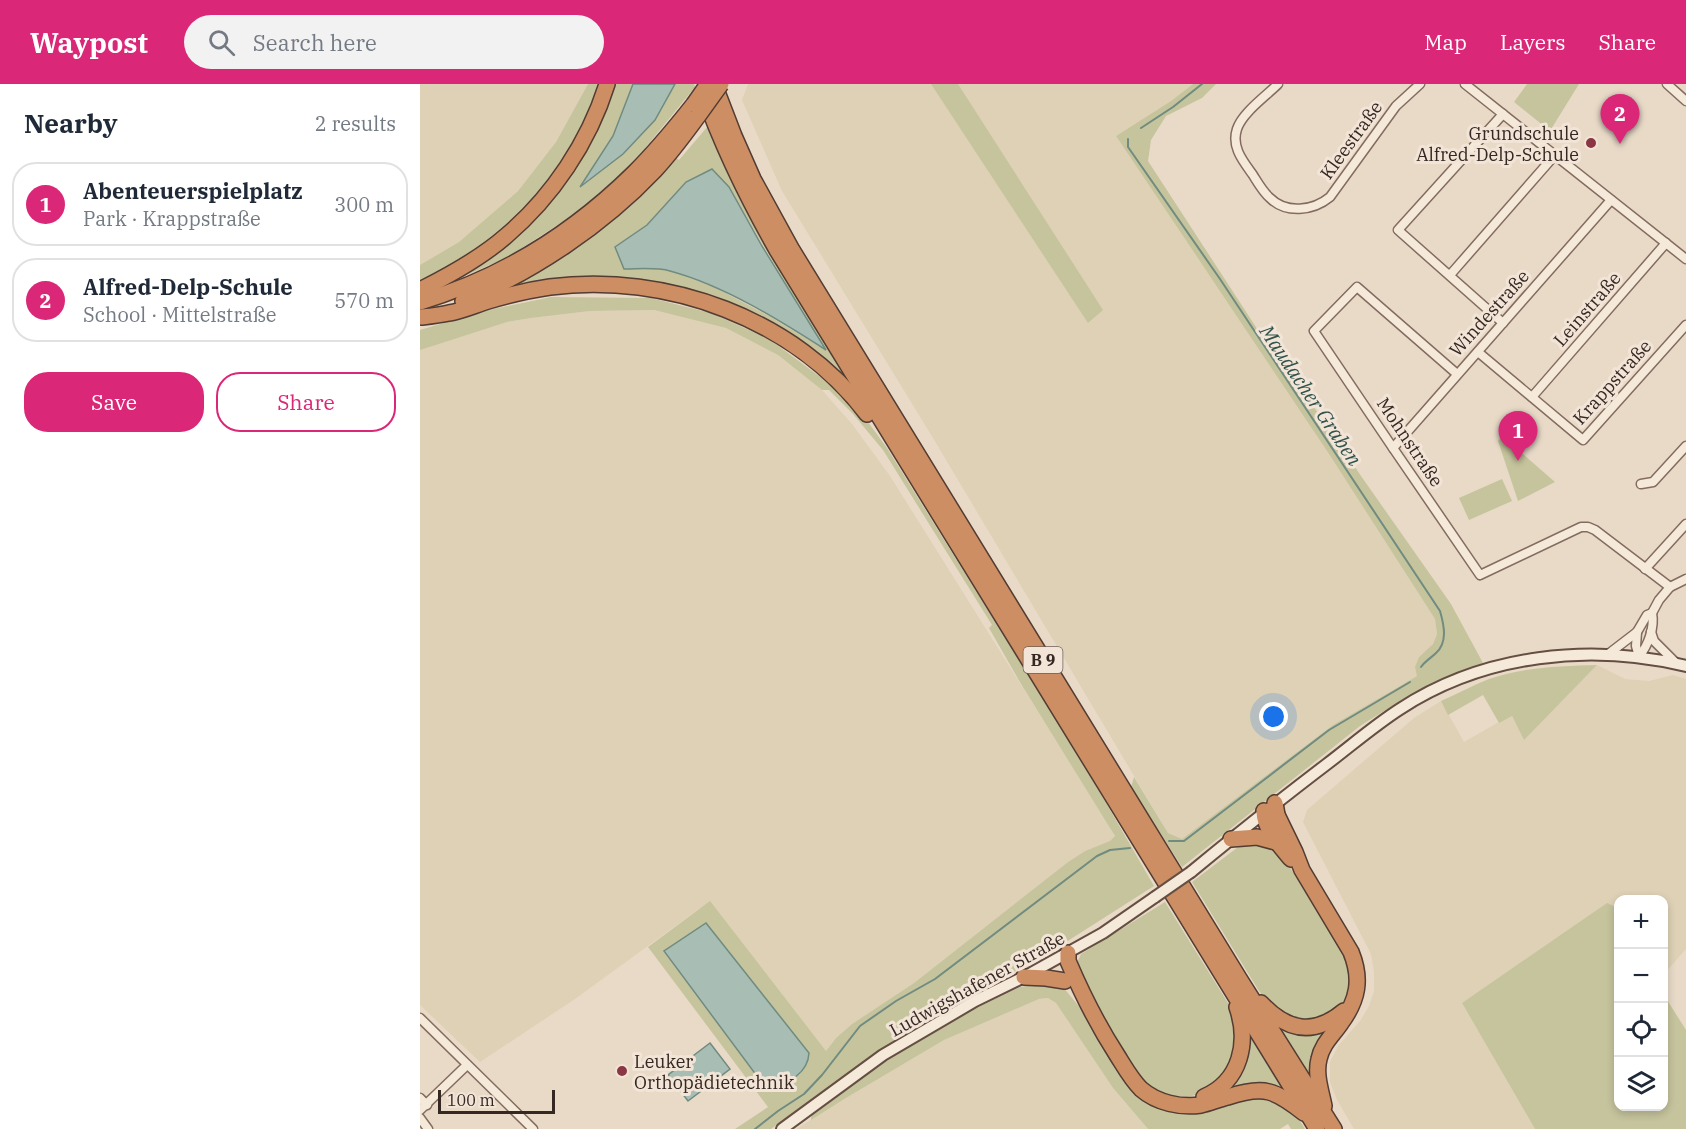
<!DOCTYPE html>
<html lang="en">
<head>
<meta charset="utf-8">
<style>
  :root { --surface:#fff; --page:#f2f2f3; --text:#1f2937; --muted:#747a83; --line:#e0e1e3; --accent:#db2777 }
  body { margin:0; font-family:"IBM Plex Serif",serif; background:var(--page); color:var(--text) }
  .controls { position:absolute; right:18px; bottom:18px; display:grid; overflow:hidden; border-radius:12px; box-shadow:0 3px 9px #0003 }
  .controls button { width:54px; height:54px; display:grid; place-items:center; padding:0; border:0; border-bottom:2px solid var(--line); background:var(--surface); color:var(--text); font:30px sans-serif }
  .scale { position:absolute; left:18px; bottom:15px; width:117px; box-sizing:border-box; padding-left:6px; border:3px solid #352721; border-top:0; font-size:16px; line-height:21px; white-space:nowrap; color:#352721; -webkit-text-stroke:4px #f2e5d7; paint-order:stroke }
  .you { position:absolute; left:854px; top:633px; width:21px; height:21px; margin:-15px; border:4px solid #fff; border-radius:50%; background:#1a73e8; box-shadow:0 0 0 9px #1a73e833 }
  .badge { display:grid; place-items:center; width:39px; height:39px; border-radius:50%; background:var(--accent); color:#fff; font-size:20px; font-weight:700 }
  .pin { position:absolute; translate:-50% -50px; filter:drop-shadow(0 2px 3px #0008) }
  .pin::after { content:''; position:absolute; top:32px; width:21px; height:18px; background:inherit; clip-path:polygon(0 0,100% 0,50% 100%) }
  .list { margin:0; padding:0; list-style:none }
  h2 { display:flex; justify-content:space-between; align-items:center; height:78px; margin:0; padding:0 24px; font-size:26px }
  h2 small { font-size:20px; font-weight:400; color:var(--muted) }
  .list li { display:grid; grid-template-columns:39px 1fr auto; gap:18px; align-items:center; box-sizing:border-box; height:84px; margin:0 12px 12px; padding:0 12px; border:2px solid var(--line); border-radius:24px }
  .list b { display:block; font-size:22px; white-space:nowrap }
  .list p { margin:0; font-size:20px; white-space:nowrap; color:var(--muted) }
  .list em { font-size:20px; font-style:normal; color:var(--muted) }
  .actions { display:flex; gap:12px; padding:18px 24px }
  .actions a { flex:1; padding:14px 0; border:2px solid var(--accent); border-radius:24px; text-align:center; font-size:21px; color:var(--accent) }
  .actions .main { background:var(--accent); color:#fff }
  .icon { flex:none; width:33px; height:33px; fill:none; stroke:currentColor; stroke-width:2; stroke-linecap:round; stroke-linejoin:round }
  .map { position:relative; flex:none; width:1266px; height:1045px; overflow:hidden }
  header { display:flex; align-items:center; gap:36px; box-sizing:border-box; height:84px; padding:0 30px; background:var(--accent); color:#fff }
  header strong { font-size:28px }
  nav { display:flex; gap:33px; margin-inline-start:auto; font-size:21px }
  .search { width:420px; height:54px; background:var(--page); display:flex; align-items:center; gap:15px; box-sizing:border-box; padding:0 21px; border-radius:33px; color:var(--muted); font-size:22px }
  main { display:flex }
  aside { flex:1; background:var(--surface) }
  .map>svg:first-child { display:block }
</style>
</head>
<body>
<header>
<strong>Waypost</strong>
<div class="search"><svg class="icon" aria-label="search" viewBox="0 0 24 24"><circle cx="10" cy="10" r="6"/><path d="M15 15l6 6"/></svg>Search here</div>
<nav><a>Map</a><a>Layers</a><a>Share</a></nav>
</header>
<main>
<aside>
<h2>Nearby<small>2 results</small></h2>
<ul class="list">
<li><span class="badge">1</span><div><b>Abenteuerspielplatz</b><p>Park · Krappstraße</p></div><em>300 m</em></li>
<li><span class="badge">2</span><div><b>Alfred-Delp-Schule</b><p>School · Mittelstraße</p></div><em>570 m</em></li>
</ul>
<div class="actions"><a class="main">Save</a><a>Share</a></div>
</aside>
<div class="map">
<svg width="1266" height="1045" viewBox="0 0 1266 1045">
  <rect width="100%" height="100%" fill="#e9dac8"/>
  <!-- farmland -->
  <g fill="#ded1b6">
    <path d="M0,0H168L136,58L98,107L39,158L0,181Z"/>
    <path d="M328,0H773L751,17L696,52L909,370L1015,535L1017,550L1013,560L999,573L997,592L913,641L762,755L748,749L513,354L362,107L322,16Z"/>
    <path d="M234,226L306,244L358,271L402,306L432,340L470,392L689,741L695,753L690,757L665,767L648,778L494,899L432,940L416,954L406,967L280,824L155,915L60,978L0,921V264L87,238L111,234L170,227Z"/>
    <path d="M1177,581L1205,595L1229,597L1253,591L1266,595V865L1244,890V816H1198V828L1196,823L1042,919L1115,1045H934L917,1016L910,998V978L918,962L940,937L949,922L954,907V888L951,870L883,738L887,726L994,634L1021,617L1044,658L1091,631L1104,655Z"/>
    <path d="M628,914L636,919L693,1004L728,1045H376L426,1014L524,956L619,915Z"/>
  </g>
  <!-- green -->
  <g fill="#c6c49d" fill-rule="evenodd">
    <path d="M168,0H182L159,50L129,99L93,140L51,173L0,201V181L39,158L98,107L136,58Z"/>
    <path d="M193,0H213L193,52L162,101L235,36L255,0H274L275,3L213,79L159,127L88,173L42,193C85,158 138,118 165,69C176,47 184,22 193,0Z"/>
    <path d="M511,0H538L683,226L668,239Z"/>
    <path d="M773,0H796L782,14L746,32L731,56L728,77L860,280L906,339L941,392L1031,520L1063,579L1015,598L991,610L940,642L762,783L711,703L714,693L748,749L762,755L913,641L997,592L995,583L999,573L1013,560L1017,550L1015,535L909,370L696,52L751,17Z"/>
    <path d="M1107,0H1159L1130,47L1094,18Z"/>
    <path d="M288,42L314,99L431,297L422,295L351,242L290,212L237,201L70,212L255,73L259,76ZM266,98L309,103L404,265L349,232L296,204L248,186L195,163L227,141Z"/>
    <path d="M131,213L231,214L291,229L349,255L418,306L442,330L467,364L667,686L734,802L632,867L546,914L493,945L464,964L351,1045H315L348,1023L228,863L290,817L406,967L416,954L432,940L494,899L648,778L665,767L690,757L695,752L601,600L569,544L572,541L463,366L433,330L409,306H402L358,271L306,244L234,226L170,227L111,234L87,238L0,266V246L64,227Z"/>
    <path d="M1082,352L1135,398L1098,417L1078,357Z"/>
    <path d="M1082,395L1092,417L1049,436L1039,414Z"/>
    <path d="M1177,581L1104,656L1092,632L1079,639L1063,611L1028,631L1021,617C1037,610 1053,601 1069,595C1103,583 1141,582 1177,581Z"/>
    <path d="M838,758L855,766L869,782L925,868L932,887L928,913L917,928L896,939L857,930L839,907L772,798L822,760Z"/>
    <path d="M745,818L818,935L821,951L810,988L783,1009L768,1013L753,1012L735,1006L715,990L673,919L657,887V879L661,870Z"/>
    <path d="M1187,819L1196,823L1198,828V1022H1244V911L1266,946V1045H1115L1042,919Z"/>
    <path d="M630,899L643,903L671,937L732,1020L842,1010L871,1023L885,1045H871L868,1040L860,1045H728L693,1004L636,919L628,914L619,915L524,956L426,1014L391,1036L392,1028L487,963L546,929L600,903Z"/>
    <path d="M825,939L873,1015L804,1005Z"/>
    <path d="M856,939L911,941L894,1000Z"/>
  </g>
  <!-- water -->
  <g fill="#a8beb4" stroke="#708b80" stroke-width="1.5">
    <path d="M213,0H255L235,36L203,70L160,103L193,52Z"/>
    <path d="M292,85L309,103L342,162L406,266C359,236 305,202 250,187C236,183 219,185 204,185L195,163L227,141L266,98Z"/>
    <path d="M286,839L389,969C388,991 366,999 348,1007L244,867Z"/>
    <path d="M290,959L310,985L268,1017L248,991Z"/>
  </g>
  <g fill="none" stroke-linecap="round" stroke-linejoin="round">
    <!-- stream -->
    <g stroke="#708b80" stroke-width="2">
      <path d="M721,44L753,23L782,0"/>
      <path d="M708,55V63L800,195L1020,527C1024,541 1028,558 1016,569C1011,574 1005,577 1001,583"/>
      <path d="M749,757H764L909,646L990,598"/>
      <path d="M335,1045L358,1027L384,1010L402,991L440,942L476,917L515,895L677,772L690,766L710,764"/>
    </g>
    <defs>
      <g id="street">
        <path d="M858,0C846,12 822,29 817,45C811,63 823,77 833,91C838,99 843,108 850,114C866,130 893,127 910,113L976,22L1000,0"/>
        <path d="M1045,0L1266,175"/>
        <path d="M1247,0L1266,17"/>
        <path d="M1083,30L978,146L1083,239"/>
        <path d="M1030,191L1135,71"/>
        <path d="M1058,268L1163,356L1266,241"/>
        <path d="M1037,290L937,203L894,247L973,364L1060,491L1161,443H1168L1175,446L1250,503"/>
        <path d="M1112,313L1246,159"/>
        <path d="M973,364L1191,116"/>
        <path d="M1221,400L1233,398L1266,362"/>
        <path d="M1225,485L1266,440"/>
        <path d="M1217,548L1216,562L1219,573"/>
        <path d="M1231,548L1234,557L1256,579"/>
        <path d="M1187,571L1217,548L1227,531L1232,529L1239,516L1250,503L1266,495"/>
        <path d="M1219,573C1228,561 1235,544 1232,529"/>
        <path d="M0,934L113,1045"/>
        <path d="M0,1014L7,1021"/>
        <path d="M0,1026L47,981"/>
        <path d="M0,1034L8,1045"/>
      </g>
      <g id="secondary">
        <path d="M771,788C816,751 861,715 907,680C932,661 955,641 980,625C1064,570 1170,559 1266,582"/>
        <path d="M362,1045L463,971L555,917L604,893L683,849L735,813"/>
      </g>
      <g id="highway">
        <path d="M294,0L314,52L333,95L372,166L820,896L914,1045"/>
        <path d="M283,8C303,64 328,115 357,166L897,1045"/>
        <path d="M0,206C30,191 61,174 86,152C132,113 169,58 187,0"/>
        <path d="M43,217C113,188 183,141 235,86C251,69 264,51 278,32"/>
        <path d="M0,218C81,194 154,148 214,89C235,68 255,44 274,20"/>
        <path d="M2,233C11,232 20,231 29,229C42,227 55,221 68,217C88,211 109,206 130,203C247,188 375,235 447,330"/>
        <path d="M855,719L857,731L875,768L882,786L931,868C942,895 938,916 921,939C913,951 902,960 899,975C895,990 901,1007 904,1022"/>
        <path d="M857,731L844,727C844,745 860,762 871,775"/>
        <path d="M811,755L837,753L859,759"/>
        <path d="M648,869V877C662,910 677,940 697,971C704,982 711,995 721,1005C737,1019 761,1024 781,1021C790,1019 799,1015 808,1013C844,1001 855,1006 884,1029"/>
        <path d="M604,893L626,894L645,897"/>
        <path d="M841,919C867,947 894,952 924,927"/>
        <path d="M784,1013C821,997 829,958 817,923"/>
      </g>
    </defs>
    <!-- street casing -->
    <use href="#street" stroke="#836c5f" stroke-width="11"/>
    <!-- secondary casing -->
    <use href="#secondary" stroke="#654e42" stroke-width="14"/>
    <!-- highway casing -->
    <use href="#highway" stroke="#523c33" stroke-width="18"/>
    <!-- street -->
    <use href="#street" stroke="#f5e9da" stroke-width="8"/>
    <!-- secondary -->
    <use href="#secondary" stroke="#f5e9da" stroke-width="10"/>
    <!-- highway -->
    <use href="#highway" stroke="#ce8e63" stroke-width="15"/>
    <defs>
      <path id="secondary-bridge" d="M735,813L771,788"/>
      <g id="highway-bridge">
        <path d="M274,20L288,0"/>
        <path d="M278,32L301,0"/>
      </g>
    </defs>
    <!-- secondary-bridge casing -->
    <use href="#secondary-bridge" stroke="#654e42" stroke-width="14" stroke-linecap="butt"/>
    <!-- highway-bridge casing -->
    <use href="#highway-bridge" stroke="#523c33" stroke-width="18" stroke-linecap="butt"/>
    <!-- secondary-bridge -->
    <use href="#secondary-bridge" stroke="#f5e9da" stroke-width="10"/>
    <!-- highway-bridge -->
    <use href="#highway-bridge" stroke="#ce8e63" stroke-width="15"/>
  </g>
  <!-- markers -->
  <g fill="#8b3644" stroke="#f2e5d7" stroke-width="2">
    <circle cx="1171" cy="59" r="6"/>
    <circle cx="202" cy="987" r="6"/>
  </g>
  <g text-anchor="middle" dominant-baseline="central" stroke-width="6" stroke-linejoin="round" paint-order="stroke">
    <!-- shield labels -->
    <rect fill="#f2e5d7" stroke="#6e6058" stroke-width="1.5" x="603.5" y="563" width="39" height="26" rx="4.5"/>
    <g font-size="16" font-weight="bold" fill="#352721">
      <text x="623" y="576">B 9</text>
    </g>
    <!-- poi labels -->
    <g font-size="18" fill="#352721" stroke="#f2e5d7" text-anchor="end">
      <text x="1159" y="49">Grundschule<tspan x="1159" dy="21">Alfred-Delp-Schule</tspan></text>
      <text x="214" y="977" text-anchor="start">Leuker<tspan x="214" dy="21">Orthopädietechnik</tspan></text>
    </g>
    <!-- street labels -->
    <g font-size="18" fill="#352721" stroke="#f2e5d7">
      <text transform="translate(931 56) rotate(-54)">Kleestraße</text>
      <text transform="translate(1167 225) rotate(-49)">Leinstraße</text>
      <text transform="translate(1069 229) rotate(-48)">Windestraße</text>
      <text transform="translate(1192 298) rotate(-48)">Krappstraße</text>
      <text transform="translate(990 358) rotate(56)">Mohnstraße</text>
      <text transform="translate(557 900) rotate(-29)">Ludwigshafener Straße</text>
    </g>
    <!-- water labels -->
    <g font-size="20" font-style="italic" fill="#32534c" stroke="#f2e5d7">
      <text transform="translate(891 311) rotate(56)">Maudacher Graben</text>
    </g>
  </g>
</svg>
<div class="controls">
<button>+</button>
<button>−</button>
<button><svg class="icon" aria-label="locate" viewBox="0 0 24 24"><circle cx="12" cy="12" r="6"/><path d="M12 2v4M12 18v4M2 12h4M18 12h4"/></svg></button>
<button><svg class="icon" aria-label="layers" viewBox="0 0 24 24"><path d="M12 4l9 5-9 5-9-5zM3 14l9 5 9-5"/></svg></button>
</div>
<div class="scale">100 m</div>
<div class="you"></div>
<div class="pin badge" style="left:1098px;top:377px">1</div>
<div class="pin badge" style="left:1200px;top:60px">2</div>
</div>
</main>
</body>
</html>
